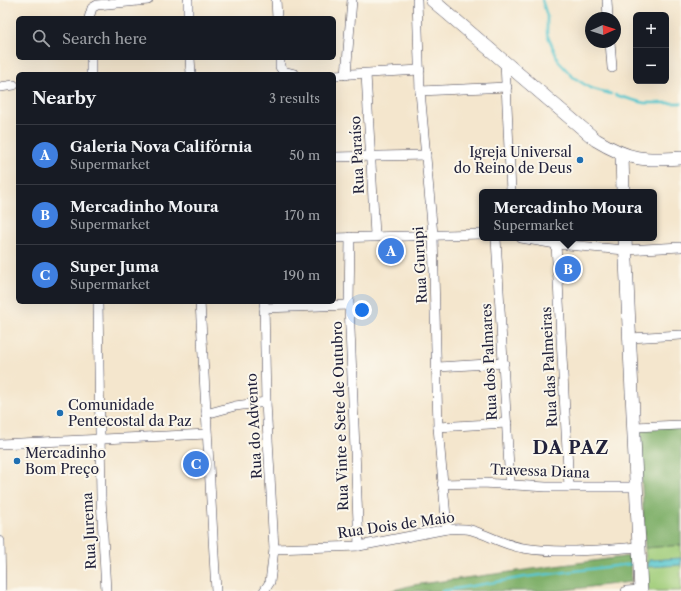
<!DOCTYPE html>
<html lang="en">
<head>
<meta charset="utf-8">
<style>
  :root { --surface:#171b24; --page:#242831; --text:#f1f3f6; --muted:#9ea1a6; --line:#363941; --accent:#1f6fb2 }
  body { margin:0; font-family:"Libre Caslon Text",serif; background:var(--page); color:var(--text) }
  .controls { position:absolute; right:12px; top:12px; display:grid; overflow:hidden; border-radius:6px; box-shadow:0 4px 16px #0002 }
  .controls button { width:36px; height:36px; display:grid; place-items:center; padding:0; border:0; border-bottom:1px solid var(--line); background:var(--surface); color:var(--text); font:20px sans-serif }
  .compass { position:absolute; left:585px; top:12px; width:36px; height:36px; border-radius:50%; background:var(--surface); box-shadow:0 4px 16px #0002; rotate:87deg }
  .you { position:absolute; left:362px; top:310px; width:14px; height:14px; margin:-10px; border:3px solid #fff; border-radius:50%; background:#1a73e8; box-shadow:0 0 0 6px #1a73e833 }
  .badge { display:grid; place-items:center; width:26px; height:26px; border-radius:50%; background:var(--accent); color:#fff; font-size:13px; font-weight:700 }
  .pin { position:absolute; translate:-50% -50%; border:2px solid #fff; box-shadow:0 1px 4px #0006 }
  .popup { position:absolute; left:479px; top:189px; width:178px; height:52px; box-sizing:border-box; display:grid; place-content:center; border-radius:6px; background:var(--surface); filter:drop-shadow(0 1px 3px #0005); font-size:13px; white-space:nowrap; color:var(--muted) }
  .popup b { font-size:15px; color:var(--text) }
  .popup::after { content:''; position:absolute; left:50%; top:100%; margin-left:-8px; border:8px solid transparent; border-top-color:var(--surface) }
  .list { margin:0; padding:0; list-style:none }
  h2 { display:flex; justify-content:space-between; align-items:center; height:52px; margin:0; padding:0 16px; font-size:17px }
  h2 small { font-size:13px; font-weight:400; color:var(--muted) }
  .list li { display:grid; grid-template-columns:26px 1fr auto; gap:12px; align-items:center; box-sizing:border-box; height:60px; padding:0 16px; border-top:1px solid var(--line) }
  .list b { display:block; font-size:15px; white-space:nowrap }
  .list p { margin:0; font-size:13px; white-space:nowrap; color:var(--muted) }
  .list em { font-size:13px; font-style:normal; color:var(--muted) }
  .icon { flex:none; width:22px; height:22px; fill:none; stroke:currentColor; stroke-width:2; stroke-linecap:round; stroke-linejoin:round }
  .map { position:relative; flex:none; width:681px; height:591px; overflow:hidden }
  .search { position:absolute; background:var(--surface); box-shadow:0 4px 16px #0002; left:16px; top:16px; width:320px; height:44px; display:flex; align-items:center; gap:10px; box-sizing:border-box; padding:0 14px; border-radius:6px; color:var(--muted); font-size:15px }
  .panel { position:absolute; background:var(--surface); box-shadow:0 4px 16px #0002; left:16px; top:72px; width:320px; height:232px; border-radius:6px }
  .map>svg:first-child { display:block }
</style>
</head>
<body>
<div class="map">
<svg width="681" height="591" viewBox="0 0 681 591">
  <rect width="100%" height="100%" fill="#fbf7ec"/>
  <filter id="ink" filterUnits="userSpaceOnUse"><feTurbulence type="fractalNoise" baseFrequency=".025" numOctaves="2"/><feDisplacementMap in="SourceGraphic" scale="8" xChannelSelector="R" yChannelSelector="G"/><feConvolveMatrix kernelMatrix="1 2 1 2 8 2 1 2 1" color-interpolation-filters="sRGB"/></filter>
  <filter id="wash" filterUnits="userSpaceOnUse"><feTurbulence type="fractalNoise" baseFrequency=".012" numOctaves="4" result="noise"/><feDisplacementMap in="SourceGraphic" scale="16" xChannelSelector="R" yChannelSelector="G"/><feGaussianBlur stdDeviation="0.9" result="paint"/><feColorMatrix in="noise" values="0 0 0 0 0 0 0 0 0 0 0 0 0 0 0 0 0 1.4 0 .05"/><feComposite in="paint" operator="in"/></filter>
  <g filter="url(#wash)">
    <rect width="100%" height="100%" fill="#f4e6cd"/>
    <!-- green -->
    <path fill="#a1cd7a" stroke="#62785a" d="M681,545V591H648L645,548Z"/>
    <!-- forest -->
    <g fill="#80b06a" stroke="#516952">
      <path d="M681,426V545L645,548L639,427Z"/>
      <path d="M630,556L631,582L557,591H390L413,585Z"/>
    </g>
    <!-- water -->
    <path fill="#5ac7cf" stroke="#3e7485" d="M681,558V565L647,567L649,560Z"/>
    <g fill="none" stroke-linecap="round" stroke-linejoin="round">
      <!-- stream -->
      <g stroke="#5ac7cf" stroke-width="2.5">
        <path d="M542,0L547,16V34L559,62L573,77L590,88L611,94"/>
        <path d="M615,95L644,103H681"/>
        <path d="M442,591L525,577L631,564"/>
      </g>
    </g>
  </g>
  <g filter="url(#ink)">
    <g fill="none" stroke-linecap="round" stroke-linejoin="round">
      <defs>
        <g id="street">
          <path d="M188,0V18"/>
          <path d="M276,0L277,18"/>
          <path d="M417,0L420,91L433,235L438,427L447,529"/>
          <path d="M607,0L608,18"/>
          <path d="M89,18L92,8L97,5L148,0"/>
          <path d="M610,42L612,68"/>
          <path d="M91,58V74"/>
          <path d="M190,58L191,74"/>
          <path d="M280,58V67L283,71L295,74"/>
          <path d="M505,62L511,192"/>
          <path d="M366,74L375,235"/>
          <path d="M334,75L420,70"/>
          <path d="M346,75L352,0"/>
          <path d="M0,87L14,85"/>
          <path d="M420,91L507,87"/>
          <path d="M334,157L426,155"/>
          <path d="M350,237L349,305L359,546"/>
          <path d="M334,238L482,234"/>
          <path d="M496,238L510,485"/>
          <path d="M521,238L556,244L625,250L681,247"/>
          <path d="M556,244L569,487"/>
          <path d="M98,302L101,498L106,591"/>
          <path d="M200,302L216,591"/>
          <path d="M264,302L266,402L274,549L270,582L264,591"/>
          <path d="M264,308L349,305"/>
          <path d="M630,338L681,335"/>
          <path d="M438,367L504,363"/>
          <path d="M206,414L235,406L266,402"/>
          <path d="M438,427L507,423"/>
          <path d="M634,427L681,425"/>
          <path d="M0,444L207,434"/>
          <path d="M442,484L483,483L546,487H636"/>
          <path d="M0,541L1,591"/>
          <path d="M274,549L359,546L447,529C455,529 463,528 471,530C489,535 504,545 523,548C561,554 600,550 639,547"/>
          <path d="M626,591L641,590"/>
        </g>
        <g id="secondary">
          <path d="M432,0L596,140C629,160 644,161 681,158"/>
          <path d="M622,155L623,192"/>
          <path d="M625,238L641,591"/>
        </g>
      </defs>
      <!-- street casing -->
      <use href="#street" stroke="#423f51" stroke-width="10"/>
      <!-- secondary casing -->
      <use href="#secondary" stroke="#423f51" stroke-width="14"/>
      <!-- street -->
      <use href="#street" stroke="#fff" stroke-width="9"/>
      <!-- secondary -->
      <use href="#secondary" stroke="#fff" stroke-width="13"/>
    </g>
  </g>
  <!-- markers -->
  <g fill="#1f6fb2" stroke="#fbf7ec" stroke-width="1.5">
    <circle cx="580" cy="160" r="4"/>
    <circle cx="60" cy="413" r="4"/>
    <circle cx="17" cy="461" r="4"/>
  </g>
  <g text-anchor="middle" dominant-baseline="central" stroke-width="4" stroke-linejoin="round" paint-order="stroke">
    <!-- poi labels -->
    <g font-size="14" fill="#22223b" stroke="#fbf7ec" text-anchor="start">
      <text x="572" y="152" text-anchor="end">Igreja Universal<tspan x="572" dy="16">do Reino de Deus</tspan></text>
      <text x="68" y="405">Comunidade<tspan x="68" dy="16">Pentecostal da Paz</tspan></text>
      <text x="25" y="453">Mercadinho<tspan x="25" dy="16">Bom Preço</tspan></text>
    </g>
    <!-- street labels -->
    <g font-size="14" fill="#22223b" stroke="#fbf7ec">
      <text transform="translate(357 155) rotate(-93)">Rua Paraíso</text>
      <text transform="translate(420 265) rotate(-93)">Rua Gurupi</text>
      <text transform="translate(489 362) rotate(-93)">Rua dos Palmares</text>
      <text transform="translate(549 367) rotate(-93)">Rua das Palmeiras</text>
      <text transform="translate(340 416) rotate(-92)">Rua Vinte e Sete de Outubro</text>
      <text transform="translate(254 426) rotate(-93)">Rua do Advento</text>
      <text transform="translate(540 471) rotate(2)">Travessa Diana</text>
      <text transform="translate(396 525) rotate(-8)">Rua Dois de Maio</text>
      <text transform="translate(89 531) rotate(-93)">Rua Jurema</text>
    </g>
    <!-- district labels -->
    <g font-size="18" font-weight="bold" letter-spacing="1" fill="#22223b" stroke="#fbf7ec">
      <text x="571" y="448">DA PAZ</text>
    </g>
  </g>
</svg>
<div class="controls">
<button>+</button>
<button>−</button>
</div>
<svg class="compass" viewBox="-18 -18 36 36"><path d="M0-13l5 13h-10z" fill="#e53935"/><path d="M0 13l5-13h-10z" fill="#9ea1a6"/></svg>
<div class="you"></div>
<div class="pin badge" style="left:391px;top:251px;background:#3f7fe0">A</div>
<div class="pin badge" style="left:568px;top:269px;background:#3f7fe0">B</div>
<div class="popup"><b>Mercadinho Moura</b>Supermarket</div>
<div class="pin badge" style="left:196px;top:464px;background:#3f7fe0">C</div>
<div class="search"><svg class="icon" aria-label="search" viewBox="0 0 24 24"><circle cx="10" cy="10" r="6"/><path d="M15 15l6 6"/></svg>Search here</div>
<section class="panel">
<h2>Nearby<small>3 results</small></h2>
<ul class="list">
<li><span class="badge" style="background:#3f7fe0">A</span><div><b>Galeria Nova Califórnia</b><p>Supermarket</p></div><em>50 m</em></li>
<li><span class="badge" style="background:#3f7fe0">B</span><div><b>Mercadinho Moura</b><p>Supermarket</p></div><em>170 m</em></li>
<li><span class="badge" style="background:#3f7fe0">C</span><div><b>Super Juma</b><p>Supermarket</p></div><em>190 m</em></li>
</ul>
</section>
</div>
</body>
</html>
